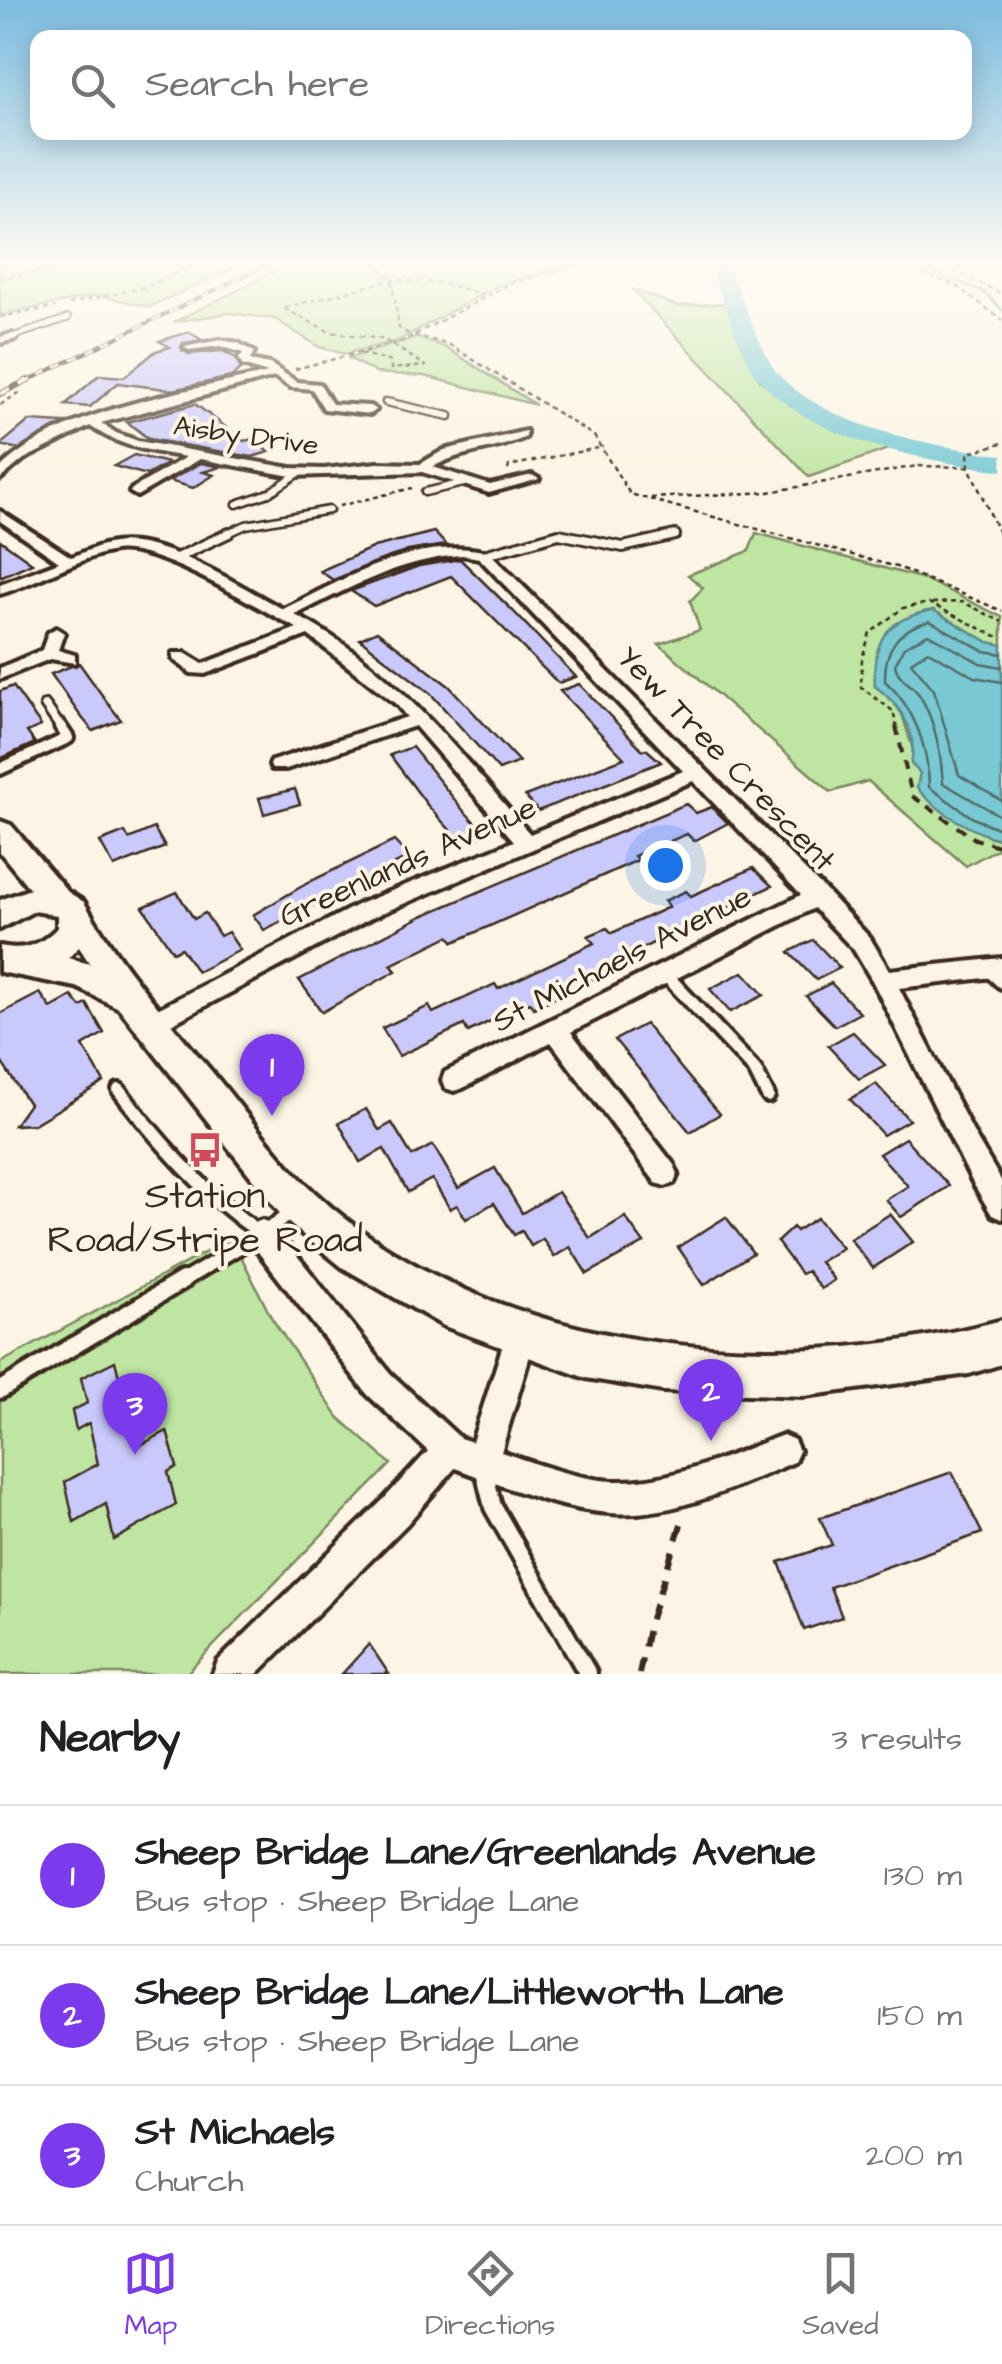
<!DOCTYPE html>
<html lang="en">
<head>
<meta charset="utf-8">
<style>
  :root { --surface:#fff; --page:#f2f2f2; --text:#202124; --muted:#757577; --line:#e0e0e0; --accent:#7c3aed }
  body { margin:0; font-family:"Architects Daughter",sans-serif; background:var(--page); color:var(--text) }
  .you { position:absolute; left:665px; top:865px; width:35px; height:35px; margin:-25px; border:8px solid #fff; border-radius:50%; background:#1a73e8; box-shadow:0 0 0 15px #1a73e833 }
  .badge { display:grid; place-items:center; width:65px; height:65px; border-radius:50%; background:var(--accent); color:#fff; font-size:32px; font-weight:700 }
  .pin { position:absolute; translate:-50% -82px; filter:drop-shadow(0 2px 5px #0008) }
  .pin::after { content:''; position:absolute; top:52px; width:35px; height:30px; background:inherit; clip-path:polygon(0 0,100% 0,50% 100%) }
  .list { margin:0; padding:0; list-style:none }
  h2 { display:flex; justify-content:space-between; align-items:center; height:130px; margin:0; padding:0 40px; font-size:42px }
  h2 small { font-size:32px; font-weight:400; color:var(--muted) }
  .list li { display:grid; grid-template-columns:65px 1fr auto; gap:30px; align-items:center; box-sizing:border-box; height:140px; padding:0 40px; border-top:2px solid var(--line) }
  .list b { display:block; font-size:38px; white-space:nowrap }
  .list p { margin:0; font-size:32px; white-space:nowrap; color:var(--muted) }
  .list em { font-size:32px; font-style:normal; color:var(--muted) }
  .icon { flex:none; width:55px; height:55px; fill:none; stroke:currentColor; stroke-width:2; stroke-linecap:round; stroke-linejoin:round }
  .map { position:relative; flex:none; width:1002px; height:1674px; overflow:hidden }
  .search { position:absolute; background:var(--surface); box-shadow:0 5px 25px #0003; left:30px; right:30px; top:30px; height:110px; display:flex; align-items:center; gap:25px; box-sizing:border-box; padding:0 35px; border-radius:20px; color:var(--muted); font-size:38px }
  .sheet { height:550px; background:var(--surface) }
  nav { display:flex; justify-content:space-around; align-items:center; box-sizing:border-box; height:140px; border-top:2px solid var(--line); background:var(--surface); font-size:28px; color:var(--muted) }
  nav a { display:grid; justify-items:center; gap:5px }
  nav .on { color:var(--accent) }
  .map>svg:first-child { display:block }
</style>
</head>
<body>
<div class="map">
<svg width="1002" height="1674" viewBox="0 0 1002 1674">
  <rect width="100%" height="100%" fill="#fcf5e5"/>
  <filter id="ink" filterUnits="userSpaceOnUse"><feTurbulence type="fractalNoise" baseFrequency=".01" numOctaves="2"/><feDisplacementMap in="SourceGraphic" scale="20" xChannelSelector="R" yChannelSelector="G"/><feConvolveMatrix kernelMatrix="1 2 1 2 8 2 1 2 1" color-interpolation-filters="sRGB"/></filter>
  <g filter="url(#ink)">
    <!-- green -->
    <g fill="#bee6a2" stroke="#7c8860" stroke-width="2.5">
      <path d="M0,261H248L149,307L98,295L0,315Z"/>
      <path d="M296,261H584L497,286L397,341L345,354L319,347L275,319L229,313L174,322Z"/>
      <path d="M632,289L676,306L732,303L760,381L839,430L891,448L809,477Z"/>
      <path d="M417,337L445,347L536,405L425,376L376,373L349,358Z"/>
      <path d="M756,533L924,579L1002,617V645L988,642L933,610L875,686L899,704L920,773L987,836L1002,840V846L966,866L868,781L831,792L659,644L700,630L690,601L703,588L688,575L749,551Z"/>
      <path d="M232,1238L271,1317L338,1417L391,1464L186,1674H0V1363Z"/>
    </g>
    <!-- water -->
    <path fill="#78c9d3" stroke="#60898b" stroke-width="2.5" d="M933,610L988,642L1002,645V840C972,832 937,812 917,788L920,773L911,764C918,731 900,705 875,686C872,641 885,619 933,610Z"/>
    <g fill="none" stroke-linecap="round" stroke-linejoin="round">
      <!-- shore -->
      <g stroke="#536a66" stroke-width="2.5">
        <path d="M1002,654L984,651L930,621C898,629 884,648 885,681C915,708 928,747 929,787L973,818L1002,830"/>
        <path d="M1002,667L980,663L928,634L904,647L895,665C898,680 912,683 920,696C935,721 941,754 943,783L1002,817"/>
        <path d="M1002,682L975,677L928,651L911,662L934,690L959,775L1002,801"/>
      </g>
      <!-- stream -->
      <path stroke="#60898b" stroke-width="2.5" d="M902,261L983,291L1002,310"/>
      <!-- river -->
      <path fill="#78c9d3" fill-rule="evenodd" d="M708,261H726C737,285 764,359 778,374C828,428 933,446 1002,455V471C921,459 820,444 760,381C746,367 718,285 708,261Z"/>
    </g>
    <!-- building -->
    <g fill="#cac9fc" stroke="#3b2a1e" stroke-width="2.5">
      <path d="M189,332L202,340L183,343L182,350L189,354L223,351L236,358L241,369L231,377L173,390L118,383L90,407L65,405L99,375L124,377L156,351L170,347L159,341Z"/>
      <path d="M195,404L244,441L252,439L269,452L252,457L149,439L127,422Z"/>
      <path d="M29,421L64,423L19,449L0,445Z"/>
      <path d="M134,455L168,463L147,475L114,466Z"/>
      <path d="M201,463L221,467L203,472L214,475L193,488L169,481Z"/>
      <path d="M434,532L446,545L408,551L333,580L320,571L374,547Z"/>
      <path d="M0,540L32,563L0,577Z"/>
      <path d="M460,559L513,611L576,677L558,683L451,576L374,606L351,591L419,566Z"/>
      <path d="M377,631L449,686L519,762L499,770L430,693L360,639Z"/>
      <path d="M79,663L107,702L121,720L93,731L79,714L51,674Z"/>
      <path d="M579,684L643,750L646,749L661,762L538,811L525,796L624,758L560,691Z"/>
      <path d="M13,686L41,726L27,732L35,743L0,759V691Z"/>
      <path d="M412,747L463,810L486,834L463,844L428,806L390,755Z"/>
      <path d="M295,789L300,804L264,814L259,798Z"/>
      <path d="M686,804L696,813L712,807L728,823L694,841L687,834L634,856L638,860L454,942L449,936L391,965L396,971L322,1012L299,980L422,916Z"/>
      <path d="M154,828L165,847L114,867L100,842L125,832L129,839Z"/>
      <path d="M394,841L409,857L264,930L253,915L311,881Z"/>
      <path d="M753,868L772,886L630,954L634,958L534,1008L530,1002L468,1032L464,1025L399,1056L382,1028L429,1006L433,1013L495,984L498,989L594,943L588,936L607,928L612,933L669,907L664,901L686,891L691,896Z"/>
      <path d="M177,892L194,919L205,913L220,936L228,932L240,950L197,972L181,948L173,952L143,907Z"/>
      <path d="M813,940L840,968L816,980L789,952Z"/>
      <path d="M743,972L764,995L730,1012L710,989Z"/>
      <path d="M831,983L860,1013L835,1026L806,996Z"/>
      <path d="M40,993L51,1008L72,996L81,1007L87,1004L104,1033L83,1046L104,1082L34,1124L14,1125L29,1104L0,1060V1014Z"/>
      <path d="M645,1024L685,1073L720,1114L690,1132L615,1040Z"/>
      <path d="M853,1032L885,1065L859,1079L828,1046Z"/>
      <path d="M876,1084L909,1120L883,1135L850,1099Z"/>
      <path d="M366,1109L379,1130L392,1123L412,1156L433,1145L458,1188L495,1168L522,1213L558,1192L590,1238L625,1217L644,1243L587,1274L570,1247L554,1257L543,1239L531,1246L522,1231L514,1235L494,1203L466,1219L457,1205L450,1209L432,1179L408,1192L384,1149L360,1162L339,1123Z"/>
      <path d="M905,1138L949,1186L901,1217L886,1200L908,1186L879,1154Z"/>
      <path d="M890,1214L913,1242L873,1268L850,1239Z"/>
      <path d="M726,1217L753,1253L704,1285L678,1247Z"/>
      <path d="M817,1218L842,1248L820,1262L834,1280L821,1289L807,1271L801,1274L777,1242L793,1227L796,1231Z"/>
      <path d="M115,1361L137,1447L167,1431L177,1467L168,1472L176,1505L114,1540L106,1504L74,1522L65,1482L98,1464L89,1423L76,1430L72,1411L87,1403L81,1378Z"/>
      <path d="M952,1472L982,1533L830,1587L842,1617L804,1630L779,1562L832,1545L820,1518Z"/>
      <path d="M369,1644L389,1674H342Z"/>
    </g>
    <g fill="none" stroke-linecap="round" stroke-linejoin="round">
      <defs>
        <path id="lane-far5" d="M12,337L68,318"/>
        <g id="lane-far4">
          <path d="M386,402L449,416"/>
          <path d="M425,492L468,482"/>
          <path d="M237,504L269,493L299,473"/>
          <path d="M224,535L246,525L329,510"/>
          <path d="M554,535H566"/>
        </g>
        <g id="lane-far3">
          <path d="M484,555L559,534L623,547L675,535"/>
          <path d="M174,559L229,533"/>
          <path d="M45,705L61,728"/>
        </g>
        <path id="lane-far2" d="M0,769L68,738L60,726"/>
        <g id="lane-far1">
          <path d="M990,971L1002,982"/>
          <path d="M665,974L755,1070L768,1096"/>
          <path d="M119,1090C161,1145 205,1195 262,1234L295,1210"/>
          <path d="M179,1283L261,1234"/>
        </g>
        <g id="lane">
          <path d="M0,1390L183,1280"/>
          <path d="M483,1467L493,1507L588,1674"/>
        </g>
        <g id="street">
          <path d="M12,334L16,339L0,343V337Z"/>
          <path d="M220,340L238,343L254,352L250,360L270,364L297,382L320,384L332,404L370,406L376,410L370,414L324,409L312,389L290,387L275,377L101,423L116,433L138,441L291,468L324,469L377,463L420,464L444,450L526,431V437C496,451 462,450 433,467L490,485L532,475L539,479L489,493L422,472L291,476L200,459L137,496L130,492L132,489L186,457C152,451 119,447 90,426L24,459L0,479V468C64,408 185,392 268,373L242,365L239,358L243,353L220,346L189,350L184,347Z"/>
          <path d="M0,511L71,557C83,553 96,546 108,544C160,532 238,586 283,609C347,578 416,535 489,552L825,890L870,938L889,970L1002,958V976L899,988L974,1134L1002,1182V1219L992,1215L973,1183L873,982L854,950L814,908L571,1032L674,1165L678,1174L674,1183L665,1186L656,1183L551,1042L463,1088L454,1091L445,1088L442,1080L445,1072L801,895L693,781L375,916L158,1031L150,1034L142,1031L138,1024L142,1017L359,904L514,841L415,726L286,769H272L270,765L272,761L407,717L396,704L308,635L205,674L191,673L173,659V653H185L203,664L297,628C255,607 159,545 115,551C82,556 35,584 0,594V584L59,562L0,521ZM462,555L479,558L683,771L530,834C460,754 393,665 295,615C349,588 401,559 462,555Z"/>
          <path d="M56,628L64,633L58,650L75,655V663L50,659L0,679V668L42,650L48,633Z"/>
          <path d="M262,1220L272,1224L390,1373L460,1438L472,1442L506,1335L511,1325L521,1320L531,1325L536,1335L501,1452C537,1464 575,1479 613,1481C672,1483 729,1455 783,1435L794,1440L799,1451L794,1462C738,1486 673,1518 610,1513C558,1510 504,1486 455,1468L407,1524L257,1674H213L218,1661L383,1500L428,1451L368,1395L252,1244L248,1234L252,1224Z"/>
        </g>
        <path id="secondary" d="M0,821L11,825L68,892L84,902C118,963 167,1019 212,1072C245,1111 277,1158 315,1193C492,1356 778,1380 1002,1320V1364L969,1374L804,1396L663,1391L586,1378L444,1326L342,1267L285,1220L119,1008L76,987L0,972V946C24,951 39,946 57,928V915L34,911L0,929V900L30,889L0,852ZM79,947L90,964L68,958Z"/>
      </defs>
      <!-- lane-far5 casing -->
      <use href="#lane-far5" stroke="#3b2a1e" stroke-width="9"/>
      <!-- lane-far4 casing -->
      <use href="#lane-far4" stroke="#3b2a1e" stroke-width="11"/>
      <!-- lane-far3 casing -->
      <use href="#lane-far3" stroke="#3b2a1e" stroke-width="14"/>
      <!-- lane-far2 casing -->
      <use href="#lane-far2" stroke="#3b2a1e" stroke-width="18"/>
      <!-- lane-far1 casing -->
      <use href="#lane-far1" stroke="#3b2a1e" stroke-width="20"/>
      <!-- lane casing -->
      <use href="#lane" stroke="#3b2a1e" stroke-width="24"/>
      <!-- street casing -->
      <use href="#street" stroke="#3b2a1e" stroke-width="8"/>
      <!-- secondary casing -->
      <use href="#secondary" stroke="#3b2a1e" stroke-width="8"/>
      <!-- path-far2 -->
      <g stroke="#3b2a1e" stroke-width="2.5" stroke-dasharray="5 4" stroke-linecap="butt">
        <path d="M374,261L392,280L399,328L412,336"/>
        <path d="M889,261L957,286L1002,320"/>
        <path d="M955,261L948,263L951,269L1002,294"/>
        <path d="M0,278L111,261"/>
        <path d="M69,304L145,287L202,261"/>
        <path d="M0,317L55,307"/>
        <path d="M414,335L450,345L594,436L630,494L900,568L1002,611"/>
        <path d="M360,353L391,362V369L426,366L383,339L330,332L283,308L392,280L442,283L486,295"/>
        <path d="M295,369L401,342L509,284L589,261"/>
        <path d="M0,405L22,391"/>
        <path d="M1002,443L968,453L969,467L1002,540"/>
        <path d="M508,470L509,466L603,447"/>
        <path d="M651,498L769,492L917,466L969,467"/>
        <path d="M339,506L412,488"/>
        <path d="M932,603L963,602L1002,622"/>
        <path d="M897,728L893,711L861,687L862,658L870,633L903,608L929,603L996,636L1002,635"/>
      </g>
      <!-- path-far1 -->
      <path stroke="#3b2a1e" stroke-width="4" stroke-dasharray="10 8" stroke-linecap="butt" d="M896,726L912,796L975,839L1002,847"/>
      <!-- path -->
      <path stroke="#3b2a1e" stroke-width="6" stroke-dasharray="16 12" stroke-linecap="butt" d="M639,1674L648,1628L684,1515"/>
      <!-- lane-far5 -->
      <use href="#lane-far5" stroke="#fcf5e5" stroke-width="5"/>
      <!-- lane-far4 -->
      <use href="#lane-far4" stroke="#fcf5e5" stroke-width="6"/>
      <!-- lane-far3 -->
      <use href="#lane-far3" stroke="#fcf5e5" stroke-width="8"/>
      <!-- lane-far2 -->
      <use href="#lane-far2" stroke="#fcf5e5" stroke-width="10"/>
      <!-- lane-far1 -->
      <use href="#lane-far1" stroke="#fcf5e5" stroke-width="12"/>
      <!-- lane -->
      <use href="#lane" stroke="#fcf5e5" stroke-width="16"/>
      <!-- street -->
      <use href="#street" fill="#fcf5e5" fill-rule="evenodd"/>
      <!-- secondary -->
      <use href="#secondary" fill="#fcf5e5" fill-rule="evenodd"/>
      <defs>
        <path id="rail-far1" d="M23,383L275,261"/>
        <path id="rail" d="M0,394L28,380"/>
      </defs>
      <!-- rail-far1 casing -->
      <use href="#rail-far1" stroke="#3b2a1e" stroke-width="4"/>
      <!-- rail casing -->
      <use href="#rail" stroke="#3b2a1e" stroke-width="6"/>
      <!-- rail-far1 -->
      <use href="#rail-far1" stroke="#fcf5e5" stroke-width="2.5" stroke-dasharray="9" stroke-linecap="butt"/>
      <!-- rail -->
      <use href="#rail" stroke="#fcf5e5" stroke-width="4" stroke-dasharray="11" stroke-linecap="butt"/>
    </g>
  </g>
  <!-- sky -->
  <linearGradient id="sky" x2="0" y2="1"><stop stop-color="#7bbce0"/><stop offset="0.53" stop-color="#fefaf3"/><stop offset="1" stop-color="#fefaf3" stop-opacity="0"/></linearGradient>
  <rect width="1002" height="496" fill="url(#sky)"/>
  <!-- icons -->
  <defs>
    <symbol id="bus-bare" viewBox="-9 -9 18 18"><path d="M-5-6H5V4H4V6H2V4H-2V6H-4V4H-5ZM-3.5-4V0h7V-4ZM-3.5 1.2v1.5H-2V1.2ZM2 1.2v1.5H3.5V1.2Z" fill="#d1495b" stroke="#fcf5e5" stroke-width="2.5" paint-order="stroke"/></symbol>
  </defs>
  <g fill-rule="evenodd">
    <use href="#bus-bare" x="180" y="1125" width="50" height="50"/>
  </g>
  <g text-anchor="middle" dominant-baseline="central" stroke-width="8" stroke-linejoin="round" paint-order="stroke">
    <!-- far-street labels -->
    <g font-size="28" fill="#3b2a1e" stroke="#fcf5e5">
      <text transform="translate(246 436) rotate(8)">Aisby Drive</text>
    </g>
    <!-- street labels -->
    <g font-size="32" fill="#3b2a1e" stroke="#fcf5e5">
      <text transform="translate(726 759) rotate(46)">Yew Tree Crescent</text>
      <text transform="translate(408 862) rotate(-24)">Greenlands Avenue</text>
      <text transform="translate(622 959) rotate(-27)">St Michaels Avenue</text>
    </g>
    <!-- near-poi labels -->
    <g font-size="38" fill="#3b2a1e" stroke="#fcf5e5">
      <text x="205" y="1197">Station<tspan x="205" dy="44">Road/Stripe Road</tspan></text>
    </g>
  </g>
</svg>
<div class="you"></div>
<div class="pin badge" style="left:272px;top:1116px">1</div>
<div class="pin badge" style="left:711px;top:1441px">2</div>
<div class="pin badge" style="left:135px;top:1455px">3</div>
<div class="search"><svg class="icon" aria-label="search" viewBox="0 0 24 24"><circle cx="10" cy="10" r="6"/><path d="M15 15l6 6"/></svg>Search here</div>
</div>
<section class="sheet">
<h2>Nearby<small>3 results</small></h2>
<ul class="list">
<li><span class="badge">1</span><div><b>Sheep Bridge Lane/Greenlands Avenue</b><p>Bus stop · Sheep Bridge Lane</p></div><em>130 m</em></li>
<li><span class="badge">2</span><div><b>Sheep Bridge Lane/Littleworth Lane</b><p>Bus stop · Sheep Bridge Lane</p></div><em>150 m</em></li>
<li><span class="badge">3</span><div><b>St Michaels</b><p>Church</p></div><em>200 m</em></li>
</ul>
</section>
<nav>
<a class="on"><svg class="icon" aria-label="map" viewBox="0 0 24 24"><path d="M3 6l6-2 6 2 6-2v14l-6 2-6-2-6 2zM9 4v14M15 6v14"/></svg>Map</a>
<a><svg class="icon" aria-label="directions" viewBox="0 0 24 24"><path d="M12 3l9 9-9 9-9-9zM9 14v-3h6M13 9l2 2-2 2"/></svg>Directions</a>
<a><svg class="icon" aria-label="saved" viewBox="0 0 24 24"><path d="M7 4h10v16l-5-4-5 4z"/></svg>Saved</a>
</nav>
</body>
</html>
